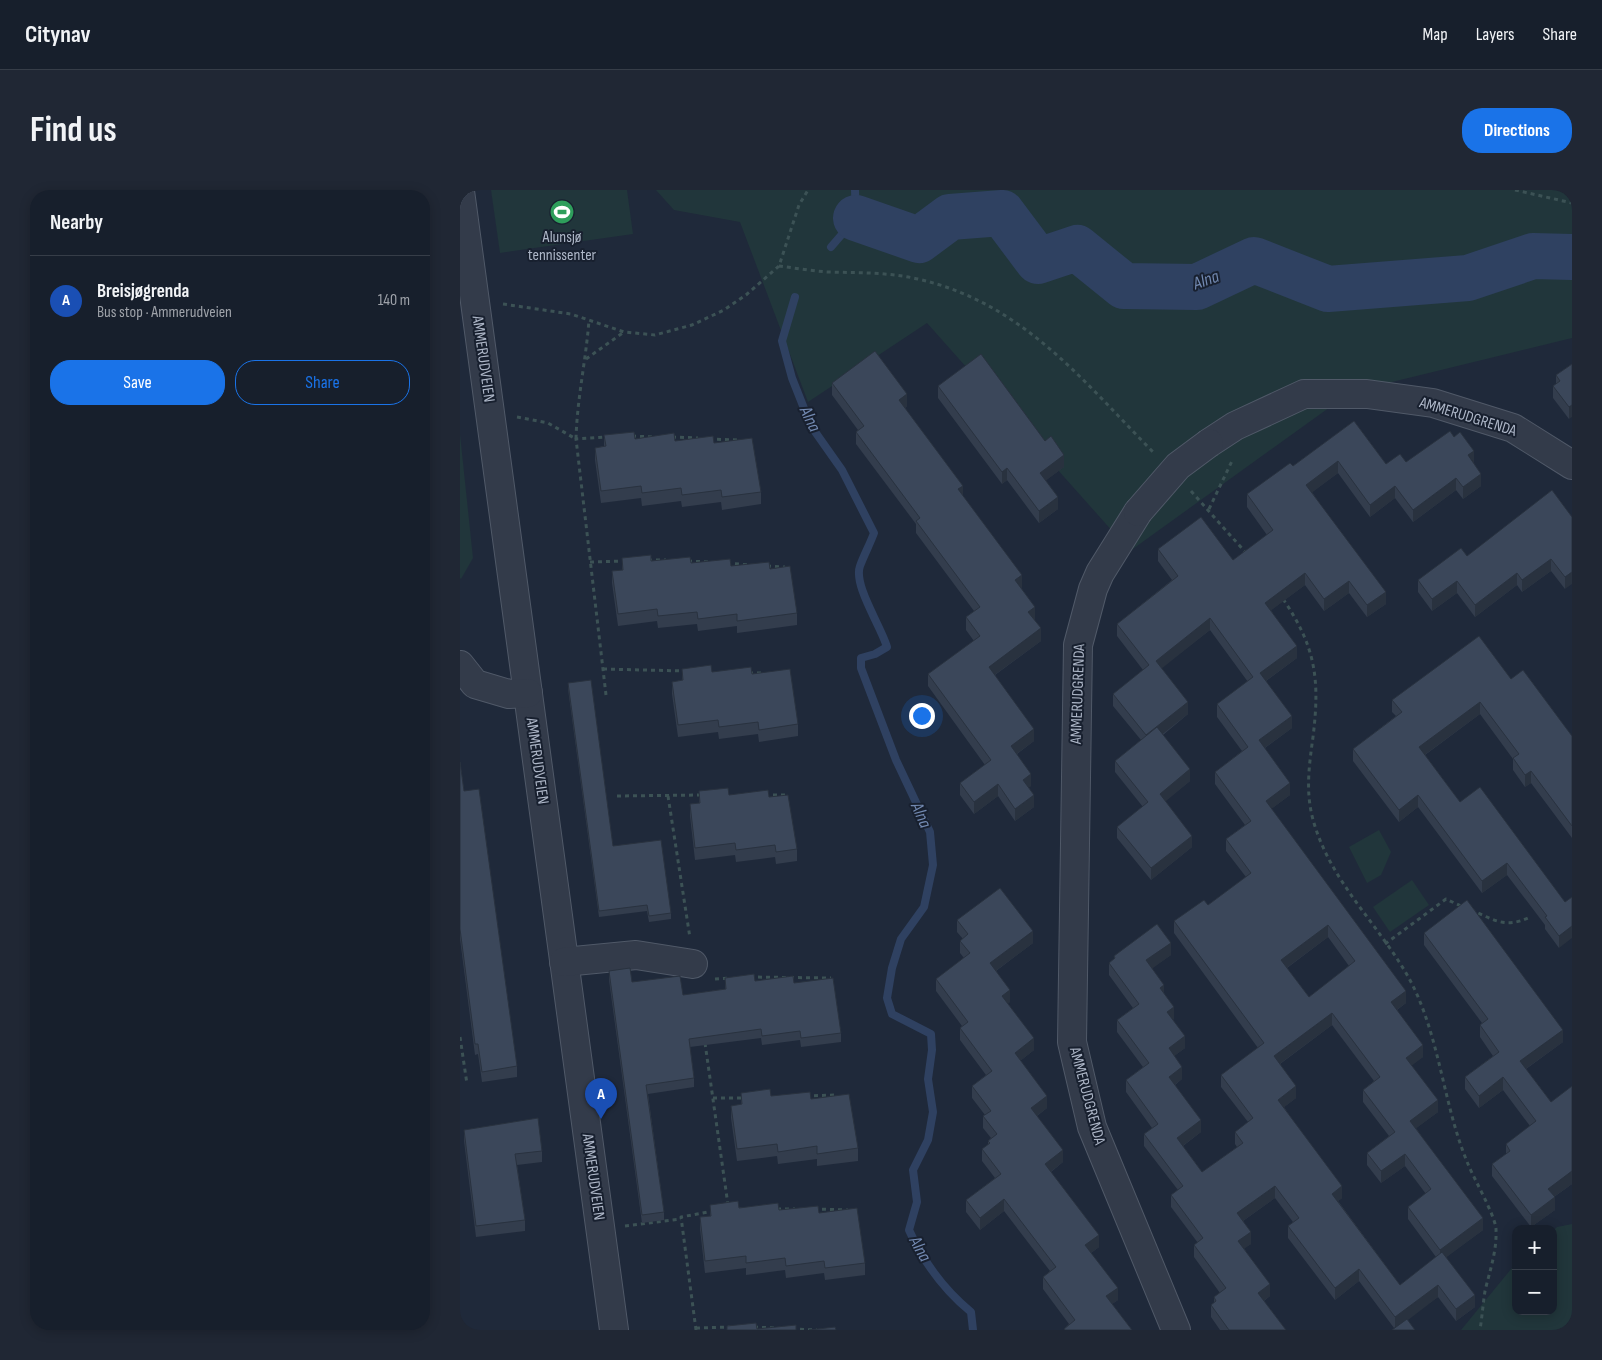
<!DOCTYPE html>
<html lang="en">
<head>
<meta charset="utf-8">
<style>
  :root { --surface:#171f2c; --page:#202734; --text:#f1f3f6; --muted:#9ea2a9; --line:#363d48; --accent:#1a73e8 }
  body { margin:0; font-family:"Sofia Sans Condensed",sans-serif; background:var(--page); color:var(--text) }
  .controls { position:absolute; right:15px; bottom:15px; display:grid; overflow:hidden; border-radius:10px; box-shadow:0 2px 12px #0003 }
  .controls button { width:45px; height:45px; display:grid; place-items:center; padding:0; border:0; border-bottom:1px solid var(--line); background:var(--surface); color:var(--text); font:25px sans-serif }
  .you { position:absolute; left:461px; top:525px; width:18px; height:18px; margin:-12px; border:4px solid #fff; border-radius:50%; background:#1a73e8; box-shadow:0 0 0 8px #1a73e833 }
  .badge { display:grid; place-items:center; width:32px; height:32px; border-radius:50%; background:var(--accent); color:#fff; font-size:16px; font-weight:700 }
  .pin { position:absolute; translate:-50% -41px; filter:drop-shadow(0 1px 2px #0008) }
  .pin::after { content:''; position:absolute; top:26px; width:18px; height:15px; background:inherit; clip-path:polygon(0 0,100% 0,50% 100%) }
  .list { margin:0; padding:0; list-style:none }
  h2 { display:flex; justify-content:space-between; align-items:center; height:65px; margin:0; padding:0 20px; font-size:21px }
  h2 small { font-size:16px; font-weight:400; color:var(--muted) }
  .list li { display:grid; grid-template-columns:32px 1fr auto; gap:15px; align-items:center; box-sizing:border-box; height:90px; padding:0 20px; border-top:1px solid var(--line) }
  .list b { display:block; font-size:19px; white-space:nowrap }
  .list p { margin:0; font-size:16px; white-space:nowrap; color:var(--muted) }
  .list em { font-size:16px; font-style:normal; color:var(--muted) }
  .actions { display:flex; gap:10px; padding:15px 20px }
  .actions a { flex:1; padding:11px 0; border:1px solid var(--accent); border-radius:20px; text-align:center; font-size:18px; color:var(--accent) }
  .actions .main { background:var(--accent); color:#fff }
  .map { position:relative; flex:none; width:1112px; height:1140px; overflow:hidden; border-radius:20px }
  header { display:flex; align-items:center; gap:30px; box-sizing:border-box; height:70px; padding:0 25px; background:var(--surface); border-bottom:1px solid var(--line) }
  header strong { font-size:24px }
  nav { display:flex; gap:28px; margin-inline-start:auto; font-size:18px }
  .intro { display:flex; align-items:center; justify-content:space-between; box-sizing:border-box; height:120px; padding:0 30px }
  h1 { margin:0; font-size:35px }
  .button { padding:12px 22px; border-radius:20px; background:var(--accent); color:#fff; font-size:18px; font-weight:700 }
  main { display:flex; gap:30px; padding:0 30px }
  aside { flex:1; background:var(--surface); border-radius:20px; box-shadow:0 2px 12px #0003 }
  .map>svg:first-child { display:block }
</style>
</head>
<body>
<header>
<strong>Citynav</strong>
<nav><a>Map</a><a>Layers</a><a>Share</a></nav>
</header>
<div class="intro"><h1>Find us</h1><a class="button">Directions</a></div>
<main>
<aside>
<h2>Nearby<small></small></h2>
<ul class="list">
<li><span class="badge" style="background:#1a4fb4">A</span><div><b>Breisjøgrenda</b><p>Bus stop · Ammerudveien</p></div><em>140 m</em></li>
</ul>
<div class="actions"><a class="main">Save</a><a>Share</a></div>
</aside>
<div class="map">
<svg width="1112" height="1140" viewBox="0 0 1112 1140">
  <rect width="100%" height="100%" fill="#1f293a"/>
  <!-- green -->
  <g fill="#21363b">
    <path d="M31,0H167L173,44L40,63Z"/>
    <path d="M196,0H1112V148L891,202L670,361L467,133L348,212L280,32L214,20Z"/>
    <path d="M0,244L13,368L1,389L0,388Z"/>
    <path d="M919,640L931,662L921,685L907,693L889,657Z"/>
    <path d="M952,690L969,715L930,742L913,717Z"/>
    <path d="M1112,1034V1140H1001L1056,1073V1121H1093V1041L1097,1037Z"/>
  </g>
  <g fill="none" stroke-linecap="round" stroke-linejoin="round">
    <!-- stream -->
    <g stroke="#2f4161" stroke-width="8">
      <path d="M371,57L396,28L395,0"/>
      <path d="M335,107L322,151L332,188L351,236L382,280L414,343C410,354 404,365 400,376C393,395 421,436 427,457L415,464L401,468V478L436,570L470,642L473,675L464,717L441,749L432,778L427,808L432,824L471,844L472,860L468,889L473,922L468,950L453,980L457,1012L449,1040C464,1073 483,1099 511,1122L513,1140"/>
    </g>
    <!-- river -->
    <path stroke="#2f4161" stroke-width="46" d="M396,28L459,50L490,27L542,23L578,71L617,58L664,96L737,97L794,70L868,99L1008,88L1073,66L1112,67"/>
    <defs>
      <g id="minor">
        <path d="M0,1L154,1140"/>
        <path d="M749,253L775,236L844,204H907L973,213L1053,238L1112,275"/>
        <path d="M678,322L640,383L633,399L618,455L612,852L632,937L716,1140"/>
        <path d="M0,475L15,494L49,504L68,503"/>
        <path d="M104,772L176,765L233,774"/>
      </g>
    </defs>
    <!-- minor casing -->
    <use href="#minor" stroke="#505968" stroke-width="30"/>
    <!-- path -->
    <g stroke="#3c5255" stroke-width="3" stroke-dasharray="4 4" stroke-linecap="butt">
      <path d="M1055,0L1112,13"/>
      <path d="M319,76C335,78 352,81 368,82C399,83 428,82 458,89C563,113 623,191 695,264"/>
      <path d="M43,114L111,124L164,142L195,145L232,135L264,120L286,105L319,76L339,15L348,0"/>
      <path d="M126,169L164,142"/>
      <path d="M57,227L88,233L116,249C117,209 126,170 129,130"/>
      <path d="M172,246L193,247"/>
      <path d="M212,247L238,248"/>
      <path d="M249,249L279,250"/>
      <path d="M731,301L786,363"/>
      <path d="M749,319L772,271"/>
      <path d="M188,370H206"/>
      <path d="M228,371L249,372"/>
      <path d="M130,372L164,371"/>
      <path d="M267,373L289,375"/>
      <path d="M307,376L325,377"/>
      <path d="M823,409C856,457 860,490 853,547C849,576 845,604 854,633C871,691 916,732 946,783C980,841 982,913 1008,974C1014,989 1035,1025 1036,1039C1037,1061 1030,1080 1025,1101C1023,1114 1022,1127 1020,1140"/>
      <path d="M143,479L225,481"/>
      <path d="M289,483H305"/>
      <path d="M146,505L116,249L148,247"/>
      <path d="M305,605H328"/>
      <path d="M157,606L242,605"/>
      <path d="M208,606L230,748"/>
      <path d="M1011,720C1035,730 1045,739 1070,727"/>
      <path d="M925,754L986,709L1003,717"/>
      <path d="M290,787L371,788"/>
      <path d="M255,789L269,788"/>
      <path d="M0,847L7,894"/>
      <path d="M245,853L268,1015"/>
      <path d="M346,906L374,905"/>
      <path d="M253,908H285"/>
      <path d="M317,1019H335"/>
      <path d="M354,1019L388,1020"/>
      <path d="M165,1036L221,1029"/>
      <path d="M294,1137L315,1138"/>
      <path d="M236,1138L270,1137"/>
      <path d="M332,1139L357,1140"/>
      <path d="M236,1140L221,1027L253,1021"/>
    </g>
    <!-- minor -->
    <use href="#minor" stroke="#333b4a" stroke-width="28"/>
    <defs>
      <path id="minor-bridge" d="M678,322L718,276L749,253"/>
    </defs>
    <!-- minor-bridge casing -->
    <use href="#minor-bridge" stroke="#505968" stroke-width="30" stroke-linecap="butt"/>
    <!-- minor-bridge -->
    <use href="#minor-bridge" stroke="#333b4a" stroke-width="28"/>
  </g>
  <!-- wall -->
  <g fill="#333d4d" fill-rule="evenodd">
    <path d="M1112,174L1109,229L1093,208V196L1096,194V185Z"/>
    <path d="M372,193L447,216L445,218L562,397L561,398L575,429H574L581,451L535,485L574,551L557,564L571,596L569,597L574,617L555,631L538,606L514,624L500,605V593L525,575L468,496V484L514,451L506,440V427L514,421L456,343V334L396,254V242L398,240L372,205Z"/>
    <path d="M478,196L585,251L604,277L586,290L598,319L579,333L547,290L542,294L478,208Z"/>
    <path d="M894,231L926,274L946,272L1014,273L1021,296L1003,309L996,300L953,332L935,308L910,327L878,283L852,302L926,414L907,427L889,403L864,421L845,395L811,420L837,468L806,491L832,538L805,558L830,605L811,619L946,813L937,820L963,867L951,875L978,922L956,938L1023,1040L986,1067L1015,1117L996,1131L978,1107L934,1138L899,1091L875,1110L828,1048V1036L833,1032L815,1008L783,1031L791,1054L784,1058L810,1106L804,1111L826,1140H760L751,1127V1115L754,1113V1107L760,1103L734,1067V1055L738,1053L711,1017V1005L718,1000L684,956V944L692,938L666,902V890L683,877L657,842V830L673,818L649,785V773L654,769V766L711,765L692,778L704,804L714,829L712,830L725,858L714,866L722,889L715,895L741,942L723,956L742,982L777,957L775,954V942L788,932L761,897V885L798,858L714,743V731L748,715L786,687L766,661V649L785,635L755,594V582L782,561L757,527V514L788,492L750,440L701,478L728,524L703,545L730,591L705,611L732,657L691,690L657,648V637L683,617L655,582V571L681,550L653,516V504L683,480L657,446V434L712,390L698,371V359L773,370L807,345L787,317V304L833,276ZM868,747L889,776L849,807L827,778ZM872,835L914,891L903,900V912L929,946L907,963V975L921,993L945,976L966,1004L948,1017V1029L976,1067L940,1095L878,1011L882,1008L824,917L836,908L820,874Z"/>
    <path d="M144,245L175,249L254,253L301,302V314L262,320L261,312L222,317L221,311L182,316L181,308L141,313L135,270V258L144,256Z"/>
    <path d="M1112,327L1105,399L1091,381L1062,402L1057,395L1015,427L997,403L972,421L958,402V390L1007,366Z"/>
    <path d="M162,368L191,371L310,379L337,423V435L277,443V436L238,441L237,434L198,438L197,431L158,436L152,393V381L162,380Z"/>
    <path d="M222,479L252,482L292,484L338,534V546L299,552L298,544L259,549L258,542L218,547L212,504V492L222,490Z"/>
    <path d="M1051,489L1112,546V648L1071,593L1065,597L1053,580V569L1020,524L965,565L1000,612L1105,712L1099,758L1085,739V735L1047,685L1022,703L958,617L939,632L893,571V559L936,526L932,522V510Z"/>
    <path d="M108,493L153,656L211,723V729L189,732L187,721L139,727L108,499Z"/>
    <path d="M0,572L4,601L57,876V887L22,892L18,864L15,865L0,749Z"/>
    <path d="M239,601L269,605L337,659V671L316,674L315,667L276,672L275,665L235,670L230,626V614L239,613Z"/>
    <path d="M497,730L573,753L536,781L550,812L548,813L574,860L560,871L587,918L577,926L603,972L591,982L639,1057L631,1063L658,1110L652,1114L672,1140H604V1139L609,1134L583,1099V1087L590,1081L544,1021L520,1040L506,1022V1010L535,988L522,971V959L528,955V951L531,948L523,938V926L525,925L512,908V896L526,885L500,850V838L502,836L476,801V789L504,768L500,763V751L503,749L497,742Z"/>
    <path d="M964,743L1103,852L1066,879L1091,912L1112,994L1094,1007L1095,1020L1071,1037L1032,986V974L1046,964V954L1070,936L1043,900L1019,918L1005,899V887L1033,866L1020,847V835L1022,833L964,755Z"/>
    <path d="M149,781L172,792L223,805L265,799V788L295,791L334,793L381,843V852L341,857L340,850L302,855L301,848L230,857L234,888V897L188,904L204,1022V1030L182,1033L149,790Z"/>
    <path d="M281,903L311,906L351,909L398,958V971L357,976V969L318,974L317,966L277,971L271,928V916L281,915Z"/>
    <path d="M4,940L82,961V972L57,975L65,1030V1041L16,1047L4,951Z"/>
    <path d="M250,1015L359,1023L405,1073V1085L365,1090L364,1083L326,1088L325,1080L286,1085V1078L245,1083L240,1039V1027L250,1026Z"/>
  </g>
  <!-- shaded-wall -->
  <g fill="#29323f">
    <path d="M447,204V216L439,222V210Z"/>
    <path d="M1112,215V227L1109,229V217Z"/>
    <path d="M1014,261V273L1008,265Z"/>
    <path d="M604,265V277L580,295V283Z"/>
    <path d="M878,271V283L846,307V295Z"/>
    <path d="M547,278V290L542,294V282Z"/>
    <path d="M1021,284V296L1003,309V297Z"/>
    <path d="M996,288V300L953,332V320Z"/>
    <path d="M503,296V308L498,299Z"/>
    <path d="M935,296V308L910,327V315Z"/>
    <path d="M598,307V319L579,333V321Z"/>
    <path d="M1091,369V381L1062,402V390Z"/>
    <path d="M1112,382V394L1105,399V387Z"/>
    <path d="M845,383V395L805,425V413Z"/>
    <path d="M1057,383V395L1015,427V415Z"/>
    <path d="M562,385V397L555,403V390Z"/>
    <path d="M889,391V403L864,421V409Z"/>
    <path d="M997,391V403L972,421V409Z"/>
    <path d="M926,402V414L907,427V415Z"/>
    <path d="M575,417V429L568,434V422Z"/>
    <path d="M750,428V440L696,483V471Z"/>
    <path d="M581,438V451L529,489V477Z"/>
    <path d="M837,456V468L800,495V483Z"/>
    <path d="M728,512V524L686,557V545Z"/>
    <path d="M1020,512V524L959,569V557Z"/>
    <path d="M832,526V538L799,562V550Z"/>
    <path d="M574,539V551L551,568V556Z"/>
    <path d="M730,579V591L700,616V604Z"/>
    <path d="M1071,581V593L1065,597V585Z"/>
    <path d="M571,584V596L563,602V590Z"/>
    <path d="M830,593V605L806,623V611Z"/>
    <path d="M538,594V606L514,624V612Z"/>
    <path d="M574,605V617L555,631V619Z"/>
    <path d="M958,605V617L939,632V620Z"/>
    <path d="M732,646V657L691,690V678Z"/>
    <path d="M1047,673V685L1022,703V691Z"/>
    <path d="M868,735V747L821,782V770Z"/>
    <path d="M1112,736V748L1099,758V746Z"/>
    <path d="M573,741V753L530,785V773Z"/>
    <path d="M711,753V765L686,783V770Z"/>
    <path d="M704,795V807L700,798Z"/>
    <path d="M550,800V812L542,818V806Z"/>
    <path d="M946,801V813L931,824V812Z"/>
    <path d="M714,817V829L707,834V822Z"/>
    <path d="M872,823V835L814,878V866Z"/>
    <path d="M1103,840V852L1060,883V871Z"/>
    <path d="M725,846V858L709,870V858Z"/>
    <path d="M574,848V860L555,875V863Z"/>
    <path d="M963,855V867L946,880V868Z"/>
    <path d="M722,877V889L709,899V887Z"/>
    <path d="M1043,887V900L1019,918V906Z"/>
    <path d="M836,896V908L818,922V910Z"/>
    <path d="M587,906V918L571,930V918Z"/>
    <path d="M978,910V922L950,943V931Z"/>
    <path d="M741,930V942L717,960V948Z"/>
    <path d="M603,960V972L585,986V974Z"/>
    <path d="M945,964V976L921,993V981Z"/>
    <path d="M1112,981V994L1088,1011V999Z"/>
    <path d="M815,996V1008L777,1035V1023Z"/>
    <path d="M882,996V1008L872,1016V1004Z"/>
    <path d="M1095,1007V1020L1071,1037V1025Z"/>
    <path d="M544,1009V1021L520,1040V1028Z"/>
    <path d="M1023,1028V1040L980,1072V1060Z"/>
    <path d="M791,1042V1054L778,1063V1051Z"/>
    <path d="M639,1045V1057L625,1067V1055Z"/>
    <path d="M899,1079V1091L875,1110V1098Z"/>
    <path d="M810,1094V1106L798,1115V1103Z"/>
    <path d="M978,1095V1107L935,1140V1127Z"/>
    <path d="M658,1098V1110L646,1118V1106Z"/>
    <path d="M1015,1105V1117L996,1131V1119Z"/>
  </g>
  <!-- building -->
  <g fill="#3b475a" stroke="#29323f" fill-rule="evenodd">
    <path d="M415,161L447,204L439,210L503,296L498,299L562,385L555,390L575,417L568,422L581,438L529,477L574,539L551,556L571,584L563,590L574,605L555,619L538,594L514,612L500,593L531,570L468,484L520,446L506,427L520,417L456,331L460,328L396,242L404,236L372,193Z"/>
    <path d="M521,164L585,251L591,246L604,265L580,283L598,307L579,321L547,278L542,282L478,196Z"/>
    <path d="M1112,174V215L1109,217L1093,196L1100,191L1096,185Z"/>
    <path d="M894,231L926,274L940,264L946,272L990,241L994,247L1000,242L1014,261L1008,265L1021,284L1003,297L996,288L953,320L935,296L910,315L878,271L846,295L926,402L907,415L889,391L864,409L845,383L805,413L837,456L800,483L832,526L799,550L830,593L806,611L946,801L931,812L963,855L946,868L978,910L950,931L1023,1028L980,1060L948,1017L971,999L945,964L921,981L907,963L935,942L903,900L920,887L872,823L814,866L836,896L818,910L882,996L872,1004L940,1095L982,1062L1015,1105L996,1119L978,1095L935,1127L899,1079L875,1098L828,1036L839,1028L815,996L777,1023L791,1042L778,1051L810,1094L798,1103L826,1140H769L751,1115L756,1111L754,1107L766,1098L734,1055L743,1048L711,1005L723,996L684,944L698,934L666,890L689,873L657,830L679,814L649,773L655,768L654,766L697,734L711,753L686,770L704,795L700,798L714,817L707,822L725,846L709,858L722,877L709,887L741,930L717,948L742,982L783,953L775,942L793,928L761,885L804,853L714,731L744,710L748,715L791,683L766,649L791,631L755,582L788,557L757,514L793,487L750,428L696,471L728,512L686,545L653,504L689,475L657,434L718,386L698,359L741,327L773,370L813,340L787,304L830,273L833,276ZM868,735L895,771L849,807L821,770Z"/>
    <path d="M174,242L175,249L214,243L215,251L253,246L254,253L292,248L301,302L262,307L261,300L222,305L221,298L182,303L181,296L141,301L135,258L146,256L144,245Z"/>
    <path d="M1092,300L1112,327V382L1105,387L1091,369L1062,390L1057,383L1015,415L997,391L972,409L958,390L1001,358L1007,366Z"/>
    <path d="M191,365V371L230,367L231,373L270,369L271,376L309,372L310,379L330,376L337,423L277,431V424L238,429L237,422L198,426L197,419L158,424L152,381L163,380L162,368Z"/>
    <path d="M1019,446L1051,489L1063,480L1112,546V636L1071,581L1065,585L1053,568L1059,564L1020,512L959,557L1000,612L1020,597L1105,712L1112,707V736L1099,746L1085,727L1087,726L1047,673L1022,691L958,605L939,620L893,559L942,522L932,510Z"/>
    <path d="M251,475L252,482L291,477L292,484L330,479L338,534L299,540L298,532L259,537L258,530L218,535L212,492L223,490L222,479Z"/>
    <path d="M131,490L153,656L201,650L211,723L189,726L187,715L139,721L108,493Z"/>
    <path d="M697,537L730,579L700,604L732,646L691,678L657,637L688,612L655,571Z"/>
    <path d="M0,572L4,601L19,599L57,876L22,882L18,854H15L0,739Z"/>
    <path d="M268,598L269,605L308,600L309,607L328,605L337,659L316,662L315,655L276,660L275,653L235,658L230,614L240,613L239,601Z"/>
    <path d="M540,698L573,741L530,773L550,800L542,806L574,848L555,863L587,906L571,918L603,960L585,974L639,1045L625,1055L658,1098L646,1106L672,1140H605L604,1139L615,1130L583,1087L596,1077L544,1009L520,1028L506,1010L541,984L522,959L530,953L528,951L537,944L523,926L531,921L512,896L532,881L500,838L508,832L476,789L510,763L500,751L508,744L497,730Z"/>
    <path d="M1007,710L1103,840L1060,871L1091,912L1112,896V981L1088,999L1095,1007L1071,1025L1032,974L1050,961L1046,954L1076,931L1043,887L1019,906L1005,887L1039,862L1020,835L1028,829L964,743Z"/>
    <path d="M170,778L172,792L220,786L223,805L266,799L265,788L294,784L295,791L333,786L334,793L373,788L381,843L341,848L340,841L302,846L301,839L229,849L234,888L186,895L204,1022L182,1025L149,781Z"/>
    <path d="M310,899L311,906L350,902L351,909L389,904L398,958L357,964V956L318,962L317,954L277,959L271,916L282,914L281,903Z"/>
    <path d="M78,928L82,961L55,964L65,1030L16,1036L4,940Z"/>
    <path d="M278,1011L279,1018L318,1013L319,1020L358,1016L359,1023L397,1018L405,1073L365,1078L364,1071L326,1076L325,1068L286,1073V1066L245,1071L240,1027L251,1026L250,1015Z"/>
    <path d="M947,1129L955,1140H932Z"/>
    <path d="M296,1133L297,1139L336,1135V1140H267V1136Z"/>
    <path d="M375,1137L376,1140H349Z"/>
  </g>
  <!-- icons -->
  <defs>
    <symbol id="stadium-disc" viewBox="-11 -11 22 22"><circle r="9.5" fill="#2e9e5b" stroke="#18202f"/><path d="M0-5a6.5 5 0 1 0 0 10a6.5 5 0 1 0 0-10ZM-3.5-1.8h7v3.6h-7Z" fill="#fff"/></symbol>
  </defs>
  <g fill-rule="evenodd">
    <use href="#stadium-disc" x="88" y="8" width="28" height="28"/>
  </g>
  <g text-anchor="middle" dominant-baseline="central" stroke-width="4" stroke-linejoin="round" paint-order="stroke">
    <!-- poi labels -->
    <g font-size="16" fill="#adb6c7" stroke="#18202f">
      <text x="102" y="47">Alunsjø<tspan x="102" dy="18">tennissenter</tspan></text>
    </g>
    <!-- street labels -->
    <g font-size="16" fill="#adb6c7" stroke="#18202f">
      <text transform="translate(23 169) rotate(82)">AMMERUDVEIEN</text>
      <text transform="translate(1008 227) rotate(17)">AMMERUDGRENDA</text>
      <text transform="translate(618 504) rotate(-88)">AMMERUDGRENDA</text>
      <text transform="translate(77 571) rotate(82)">AMMERUDVEIEN</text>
      <text transform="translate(627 906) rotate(75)">AMMERUDGRENDA</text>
      <text transform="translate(133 987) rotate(82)">AMMERUDVEIEN</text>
    </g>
    <!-- water labels -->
    <g font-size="18" font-style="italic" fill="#738ab2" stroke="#18202f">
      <text transform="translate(746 90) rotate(-19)">Alna</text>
      <text transform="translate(350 229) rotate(64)">Alna</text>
      <text transform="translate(461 625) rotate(66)">Alna</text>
      <text transform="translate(460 1059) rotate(61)">Alna</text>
    </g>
  </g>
</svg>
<div class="controls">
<button>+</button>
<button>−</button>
</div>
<div class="you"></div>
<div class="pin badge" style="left:141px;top:929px;background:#1a4fb4">A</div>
</div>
</main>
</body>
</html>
